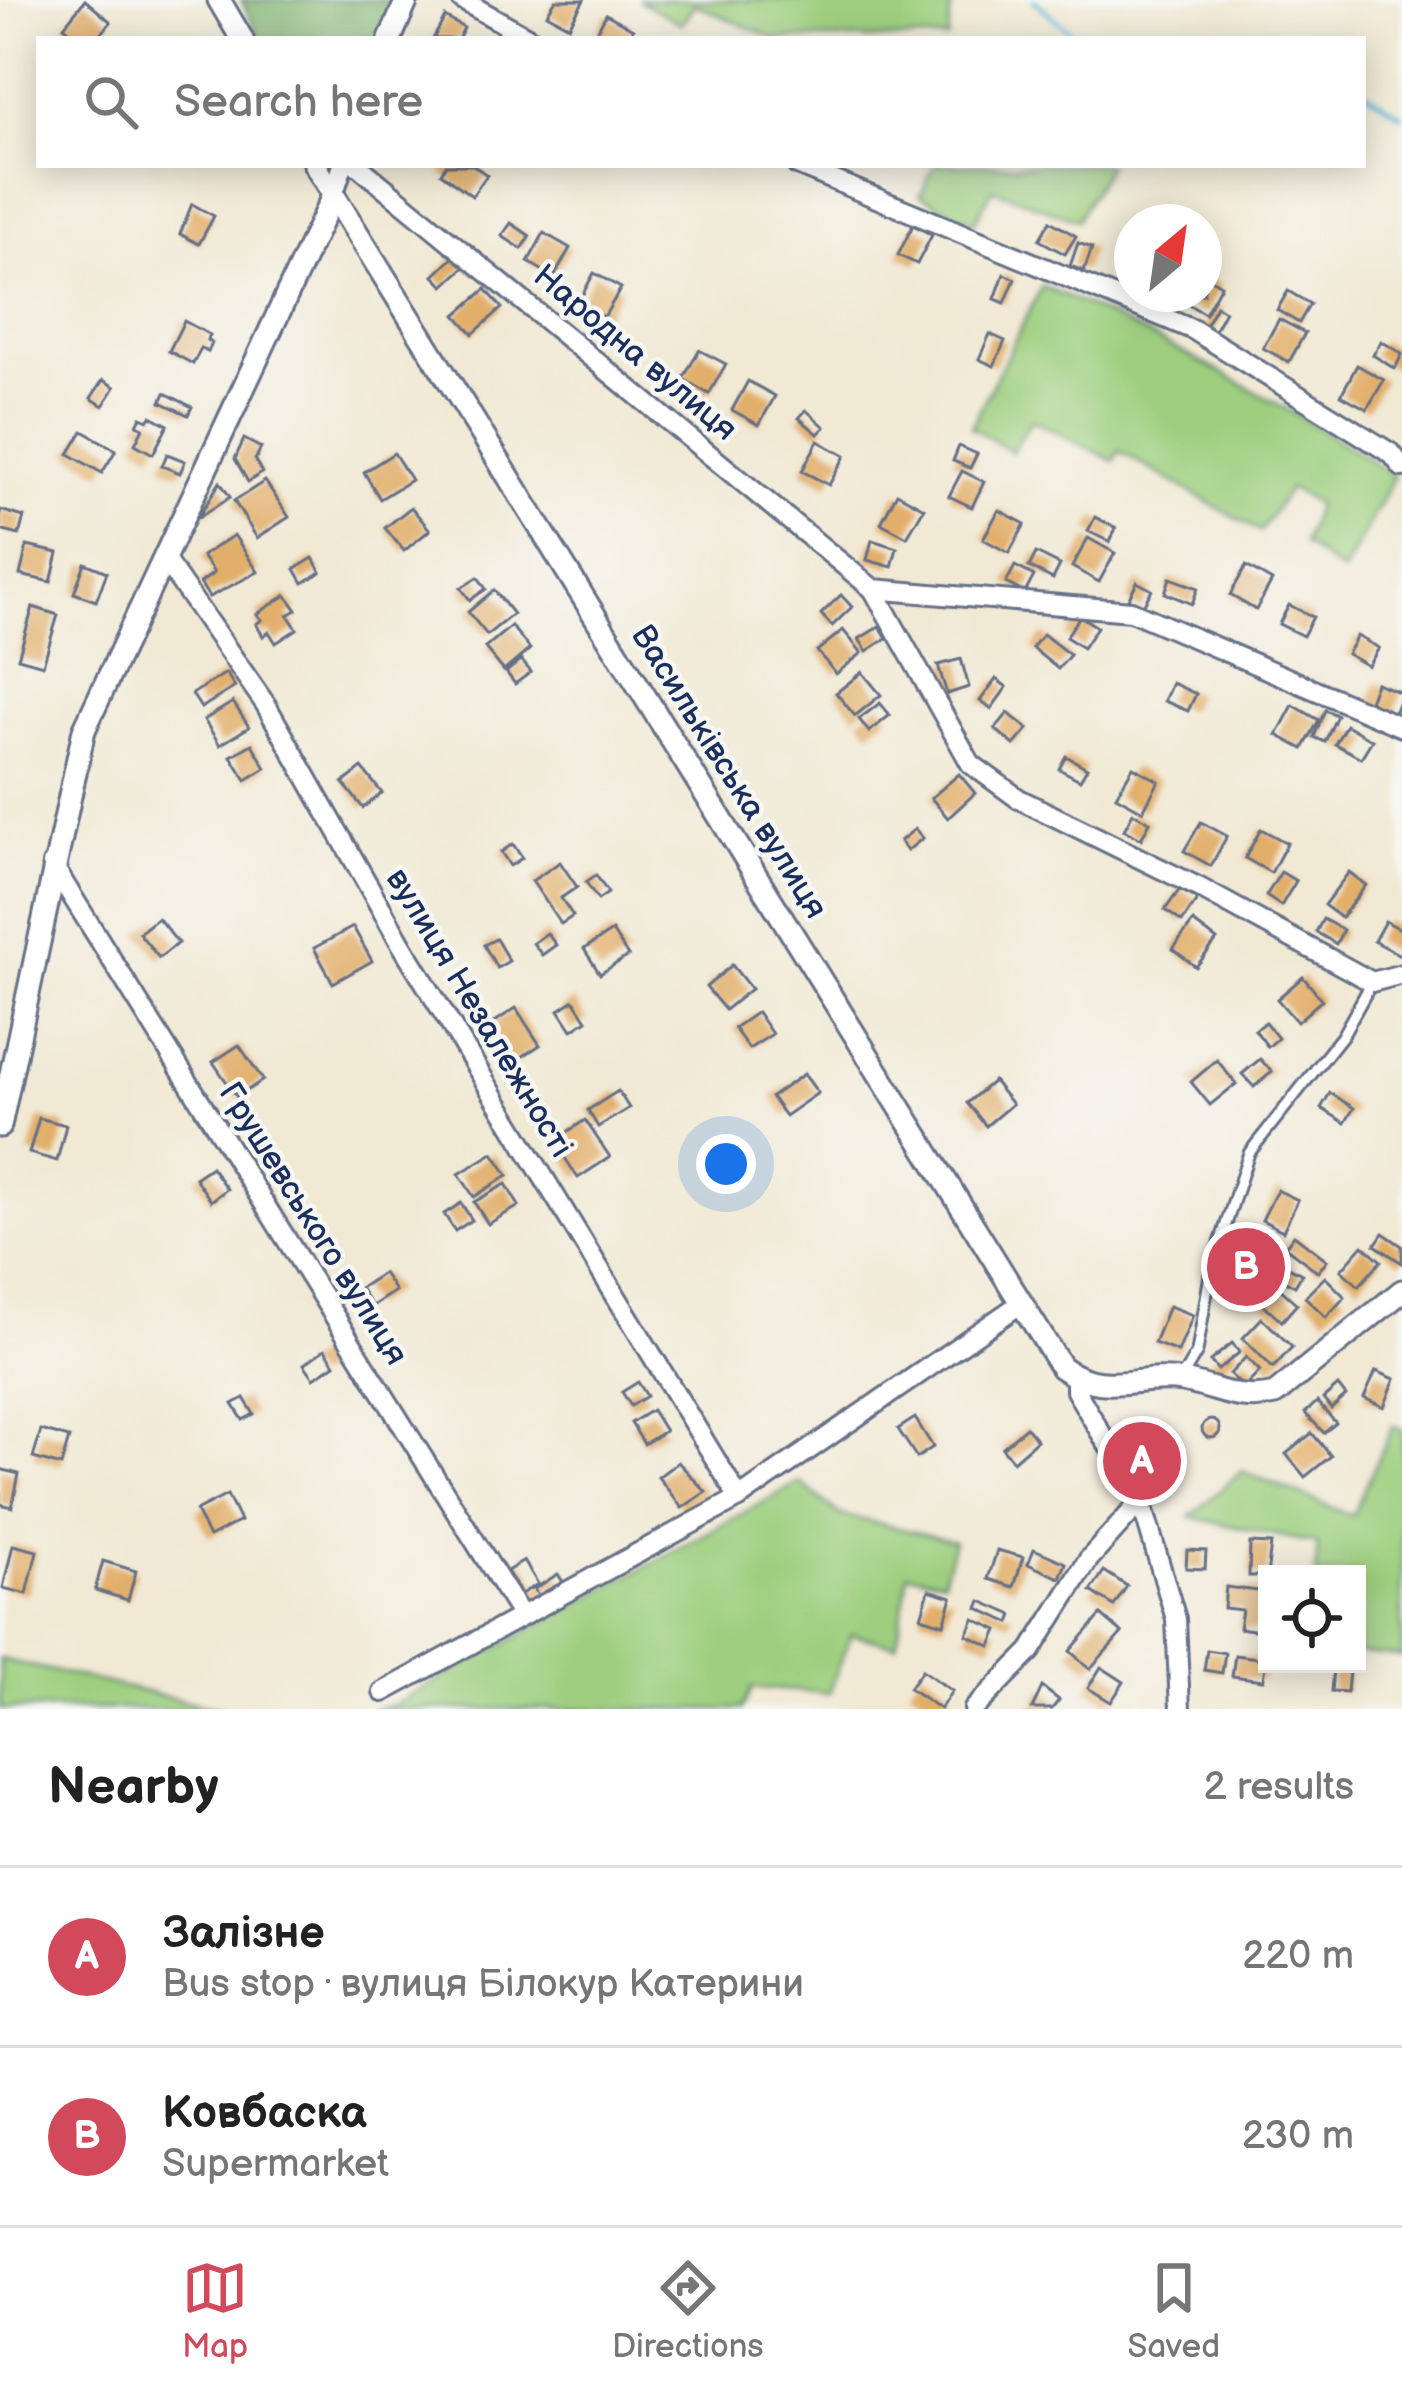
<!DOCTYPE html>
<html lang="en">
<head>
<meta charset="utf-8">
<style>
  :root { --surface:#fff; --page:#f2f2f2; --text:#222; --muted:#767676; --line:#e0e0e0; --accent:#d1495b }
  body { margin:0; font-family:"Balsamiq Sans",sans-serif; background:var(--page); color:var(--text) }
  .controls { position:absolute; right:36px; bottom:36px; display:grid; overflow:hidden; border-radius:0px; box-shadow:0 6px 30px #0003 }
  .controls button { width:108px; height:108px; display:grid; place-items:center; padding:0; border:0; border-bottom:3px solid var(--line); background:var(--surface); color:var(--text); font:60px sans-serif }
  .compass { position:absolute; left:1114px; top:204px; width:108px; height:108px; border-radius:50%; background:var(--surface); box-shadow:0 6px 30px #0003; rotate:29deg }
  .you { position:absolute; left:726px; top:1164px; width:42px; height:42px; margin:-30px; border:9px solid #fff; border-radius:50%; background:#1a73e8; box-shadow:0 0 0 18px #1a73e833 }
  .badge { display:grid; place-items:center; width:78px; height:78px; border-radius:50%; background:var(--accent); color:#fff; font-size:39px; font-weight:700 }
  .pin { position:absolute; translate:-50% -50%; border:6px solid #fff; box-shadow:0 3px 12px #0006 }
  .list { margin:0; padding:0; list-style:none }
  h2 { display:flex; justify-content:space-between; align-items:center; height:156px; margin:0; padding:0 48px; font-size:51px }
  h2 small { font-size:39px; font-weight:400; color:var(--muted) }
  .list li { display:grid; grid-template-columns:78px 1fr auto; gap:36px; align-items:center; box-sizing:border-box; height:180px; padding:0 48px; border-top:3px solid var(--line) }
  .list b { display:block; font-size:45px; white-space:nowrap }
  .list p { margin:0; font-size:39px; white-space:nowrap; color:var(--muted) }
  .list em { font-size:39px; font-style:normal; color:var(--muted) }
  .icon { flex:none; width:66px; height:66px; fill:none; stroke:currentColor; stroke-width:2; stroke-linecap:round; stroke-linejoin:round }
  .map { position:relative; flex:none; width:1402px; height:1709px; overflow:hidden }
  .search { position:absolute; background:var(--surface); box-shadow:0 6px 30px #0003; left:36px; right:36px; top:36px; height:132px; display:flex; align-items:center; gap:30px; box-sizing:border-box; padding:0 42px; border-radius:0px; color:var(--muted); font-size:45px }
  .sheet { height:516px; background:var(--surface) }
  nav { display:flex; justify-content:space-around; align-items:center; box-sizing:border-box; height:168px; border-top:3px solid var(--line); background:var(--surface); font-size:33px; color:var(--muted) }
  nav a { display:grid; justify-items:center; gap:6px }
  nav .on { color:var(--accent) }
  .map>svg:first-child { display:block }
</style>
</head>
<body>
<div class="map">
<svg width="1402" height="1709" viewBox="0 0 1402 1709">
  <rect width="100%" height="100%" fill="#f6f6f2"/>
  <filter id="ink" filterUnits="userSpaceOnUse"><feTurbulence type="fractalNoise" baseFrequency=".00833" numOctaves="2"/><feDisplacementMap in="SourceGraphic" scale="24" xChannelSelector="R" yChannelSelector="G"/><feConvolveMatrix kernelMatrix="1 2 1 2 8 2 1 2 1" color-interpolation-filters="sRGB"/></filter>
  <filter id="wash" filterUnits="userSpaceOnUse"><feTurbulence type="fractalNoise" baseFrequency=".004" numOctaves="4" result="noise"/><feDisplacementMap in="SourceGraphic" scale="48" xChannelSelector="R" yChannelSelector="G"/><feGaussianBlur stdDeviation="2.7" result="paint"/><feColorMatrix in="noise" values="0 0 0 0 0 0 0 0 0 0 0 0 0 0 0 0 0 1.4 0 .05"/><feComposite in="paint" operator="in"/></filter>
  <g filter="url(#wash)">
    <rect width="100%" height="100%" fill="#f1e9d4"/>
    <!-- green -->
    <g fill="#9dcf7e" stroke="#5c7f6e" stroke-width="3">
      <path d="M638,0H941L951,6L948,39H775L694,4L682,24Z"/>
      <path d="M935,165H1108L1077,220L993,189L974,223L920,195Z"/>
      <path d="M1042,286C1166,340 1281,401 1394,476L1343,573L1303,544L1317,504L1289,488L1260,532L1119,451L1114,461L1031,420L1012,452L971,427Z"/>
      <path d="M1393,1426L1402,1429V1657L1357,1653V1574H1315L1318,1544L1190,1517L1242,1471L1352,1516Z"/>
      <path d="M800,1482L838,1514L954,1541L943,1580L908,1573L897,1645L851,1634L829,1693L752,1688L742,1709H374L393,1705Z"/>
      <path d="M0,1659L221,1709H0Z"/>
    </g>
    <!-- forest -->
    <path fill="#7eb26d" stroke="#4c7066" stroke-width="3" d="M241,0H398L383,39H260Z"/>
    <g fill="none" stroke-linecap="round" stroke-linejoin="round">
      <!-- stream -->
      <g stroke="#5dbbdb" stroke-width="4.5">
        <path d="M1034,0L1079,39"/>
        <path d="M1363,91L1402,115"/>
      </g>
    </g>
    <g id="blocks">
      <!-- building -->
      <g fill="#e2af6b">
        <path d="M85,0L111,22L97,39H80L64,26Z"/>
        <path d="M556,0H584L569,26L547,14Z"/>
        <path d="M606,14L633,29L627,39H593Z"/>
        <path d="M445,17L464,28L458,39H433Z"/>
        <path d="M446,165H473L487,175L472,196L441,173Z"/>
        <path d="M192,204L214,216L199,244L180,234Z"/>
        <path d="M1050,221L1076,236L1065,254L1039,240Z"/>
        <path d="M511,223L530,236L522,249L502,236Z"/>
        <path d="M913,225L932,235L917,264L898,255Z"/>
        <path d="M544,233L570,248L554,277L528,262Z"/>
        <path d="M1078,243L1092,248L1084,271L1070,266Z"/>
        <path d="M458,253L468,264L444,286L434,276Z"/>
        <path d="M594,273L621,288L604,317L578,303Z"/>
        <path d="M1004,274L1015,279L1005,303L995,299Z"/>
        <path d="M1204,275L1221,285L1205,314L1179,299L1182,294H1204Z"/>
        <path d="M486,289L502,308L473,334L456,315Z"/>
        <path d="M1288,291L1310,304L1299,323L1277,310Z"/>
        <path d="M1216,306L1225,311L1213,333L1204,328Z"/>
        <path d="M1279,319L1305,333L1289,362L1263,348Z"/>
        <path d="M184,321L210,335L207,340L212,343L208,352L201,348L193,364L169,351Z"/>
        <path d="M990,334L1005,341L994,366L979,359Z"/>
        <path d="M1381,341L1402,354L1395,369L1373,355Z"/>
        <path d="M699,350L726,364L709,394L683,379Z"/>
        <path d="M1357,365L1384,380L1367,409L1341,395Z"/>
        <path d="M673,375L686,383L676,399L663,391Z"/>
        <path d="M103,380L115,387L103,406L91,398Z"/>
        <path d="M748,381L775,396L759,425L732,410Z"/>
        <path d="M165,393L192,407L188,415L161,402Z"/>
        <path d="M806,410L825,427L818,434L799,418Z"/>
        <path d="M151,416L168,425L153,454L135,444L143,428L137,425L141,417L148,420Z"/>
        <path d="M83,431L116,450L102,473L69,454Z"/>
        <path d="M244,439L261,448L255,460L262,473L248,482L235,459Z"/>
        <path d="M818,441L845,456L829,485L802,471Z"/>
        <path d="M959,446L977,454L970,468L953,461Z"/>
        <path d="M394,453L411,480L380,499L364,472Z"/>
        <path d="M167,454L185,461L180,473L162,466Z"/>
        <path d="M962,471L984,482L972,507L949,496Z"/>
        <path d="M265,481L289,517L257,538L234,501Z"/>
        <path d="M220,482L230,497L198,518Z"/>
        <path d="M897,493L924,508L907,537L881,523Z"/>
        <path d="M411,507L430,530L404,551L385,528Z"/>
        <path d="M0,510L24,517L19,535L0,530Z"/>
        <path d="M999,510L1025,524L1009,553L983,539Z"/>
        <path d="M1095,517L1116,528L1110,542L1088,531Z"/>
        <path d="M234,535L258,572L209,597L200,583L214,573L202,556Z"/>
        <path d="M1088,538L1115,553L1099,582L1072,567Z"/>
        <path d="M872,540L897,548L892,567L867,560Z"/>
        <path d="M27,546L58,553L51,582L20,575Z"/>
        <path d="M1036,553L1060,565L1053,579L1029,567Z"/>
        <path d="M313,558L321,572L303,583L295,569Z"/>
        <path d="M85,563L107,572L96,601L74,593Z"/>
        <path d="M1015,566L1034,576L1025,593L1006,583Z"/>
        <path d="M1246,566L1272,581L1256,610L1230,595Z"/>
        <path d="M478,577L486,589L470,600L461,588Z"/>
        <path d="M1170,578L1198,588L1192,604L1165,593Z"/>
        <path d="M1137,582L1152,590L1141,609L1127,601Z"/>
        <path d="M494,590L513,614L487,635L468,612Z"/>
        <path d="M286,595L297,610L288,615L297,629L276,643L269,632L263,636L256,624L262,620L257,614Z"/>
        <path d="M841,595L852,607L832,626L821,614Z"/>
        <path d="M1289,605L1313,617L1303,636L1279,624Z"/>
        <path d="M33,607L58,615L43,665L18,658Z"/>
        <path d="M1080,616L1097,627L1083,648L1066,637Z"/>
        <path d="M511,626L530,649L504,671L485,648Z"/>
        <path d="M880,626L887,638L867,651L859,639Z"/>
        <path d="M843,630L862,653L836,674L817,651Z"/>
        <path d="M1043,634L1070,655L1058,669L1032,648Z"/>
        <path d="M1357,636L1379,648L1368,666L1347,654Z"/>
        <path d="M961,659L969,687L947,694L938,665Z"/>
        <path d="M521,660L531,672L515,684L506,672Z"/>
        <path d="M862,672L881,695L855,716L836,693Z"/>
        <path d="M226,673L235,687L201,708L192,694Z"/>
        <path d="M996,679L1007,687L991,709L980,701Z"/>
        <path d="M1172,683L1196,694L1188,711L1164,701Z"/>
        <path d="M1376,683L1402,693L1394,713L1368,704Z"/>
        <path d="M233,702L249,727L220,745L204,720Z"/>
        <path d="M880,703L890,715L869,732L859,719Z"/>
        <path d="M1293,705L1319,720L1303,749L1277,735Z"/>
        <path d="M1325,710L1337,715L1325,742L1314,737Z"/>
        <path d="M1008,713L1028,729L1014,745L995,729Z"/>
        <path d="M1346,725L1372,740L1361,758L1335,744Z"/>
        <path d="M252,744L266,768L246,780L231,756Z"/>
        <path d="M1066,756L1087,768L1080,780L1059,769Z"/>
        <path d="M1133,767L1159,781L1143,811L1116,796Z"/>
        <path d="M362,768L382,793L363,808L343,783Z"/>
        <path d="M959,774L975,793L948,818L931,798Z"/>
        <path d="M1133,813L1150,822L1141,839L1124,830Z"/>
        <path d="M1201,822L1227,836L1211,866L1184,851Z"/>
        <path d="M915,829L923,838L907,851L900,841Z"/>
        <path d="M1261,829L1287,843L1271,873L1245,858Z"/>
        <path d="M513,844L522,858L510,866L501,852Z"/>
        <path d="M560,862L577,887L561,898L573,916L561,924L532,881Z"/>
        <path d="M1281,872L1296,881L1281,906L1266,896Z"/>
        <path d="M1349,872L1366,885L1341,918L1324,905Z"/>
        <path d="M596,875L608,893L598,900L586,882Z"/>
        <path d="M1180,889L1197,900L1182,922L1165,910Z"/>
        <path d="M158,918L178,943L159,958L139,933Z"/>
        <path d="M1323,919L1343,930L1336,944L1316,932Z"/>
        <path d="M1385,921L1402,930V956L1374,941Z"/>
        <path d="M1193,922L1217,940L1196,967L1173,949Z"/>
        <path d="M353,927L372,961L333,983L314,948Z"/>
        <path d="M612,931L628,956L600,974L584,949Z"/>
        <path d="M547,933L556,945L542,955L533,943Z"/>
        <path d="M496,939L509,961L497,968L484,945Z"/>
        <path d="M732,965L751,989L725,1010L706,987Z"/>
        <path d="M1303,977L1322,1000L1297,1022L1277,999Z"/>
        <path d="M574,1000L587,1020L572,1030L559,1010Z"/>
        <path d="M516,1008L540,1045L508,1066L484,1029Z"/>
        <path d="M757,1012L772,1034L749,1049L734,1028Z"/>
        <path d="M1265,1022L1278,1038L1268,1047L1255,1030Z"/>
        <path d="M239,1045L263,1080L237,1097L213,1062Z"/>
        <path d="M1260,1059L1272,1072L1254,1087L1242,1074Z"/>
        <path d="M1217,1060L1236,1084L1210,1105L1191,1082Z"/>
        <path d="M804,1074L818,1093L785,1116L771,1097Z"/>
        <path d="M993,1081L1012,1104L986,1126L967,1103Z"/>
        <path d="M618,1091L629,1108L598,1127L588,1110Z"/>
        <path d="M1330,1093L1354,1108L1345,1123L1321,1108Z"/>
        <path d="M39,1118L66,1125L57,1161L29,1153Z"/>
        <path d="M585,1120L610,1157L578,1178L554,1141Z"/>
        <path d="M493,1153L508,1175L474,1197L459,1174Z"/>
        <path d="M211,1167L227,1189L211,1201L195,1178Z"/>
        <path d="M506,1184L519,1206L488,1224L474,1202Z"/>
        <path d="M1277,1190L1298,1200L1283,1231L1262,1220Z"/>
        <path d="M461,1203L472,1220L455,1231L444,1214Z"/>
        <path d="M1383,1233L1402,1246V1263L1375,1245Z"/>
        <path d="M1294,1235L1327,1260L1318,1272L1285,1247Z"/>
        <path d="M1244,1241L1272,1262L1249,1293L1221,1271Z"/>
        <path d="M1363,1245L1381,1261L1359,1286L1341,1270Z"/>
        <path d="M1283,1264L1302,1274L1295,1286L1276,1276Z"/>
        <path d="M383,1273L395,1291L372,1306L360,1288Z"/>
        <path d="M1325,1277L1345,1297L1326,1317L1305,1297Z"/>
        <path d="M1278,1287L1297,1304L1282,1321L1263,1304Z"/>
        <path d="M1169,1306L1193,1315L1178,1352L1154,1343Z"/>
        <path d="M1262,1318L1292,1347L1273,1368L1243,1338Z"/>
        <path d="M1232,1343L1240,1352L1218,1370L1210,1361Z"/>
        <path d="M325,1349L335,1364L314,1378L304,1364Z"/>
        <path d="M1246,1357L1260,1371L1244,1388L1230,1374Z"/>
        <path d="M1376,1371L1395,1379L1384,1407L1364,1398Z"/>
        <path d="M638,1382L647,1396L631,1406L622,1392Z"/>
        <path d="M1338,1386L1346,1396L1331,1409L1323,1399Z"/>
        <path d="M244,1398L254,1414L243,1420L233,1404Z"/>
        <path d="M1317,1402L1336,1423L1324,1433L1305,1413Z"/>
        <path d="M652,1410L665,1431L644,1444L631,1423Z"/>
        <path d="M915,1418L933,1447L917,1458L898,1429Z"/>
        <circle cx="1211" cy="1429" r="9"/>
        <path d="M1026,1427L1037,1440L1013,1461L1002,1448Z"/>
        <path d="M41,1430L69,1438L61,1466L33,1458Z"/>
        <path d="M1312,1433L1331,1456L1305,1477L1286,1454Z"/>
        <path d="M678,1462L706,1492L682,1508L658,1477Z"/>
        <path d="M0,1469L19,1474L12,1507L0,1504Z"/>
        <path d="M227,1495L240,1521L209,1537L196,1511Z"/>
        <path d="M1250,1543L1271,1544L1267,1576H1249Z"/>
        <path d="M13,1545L37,1551L27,1594L3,1588Z"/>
        <path d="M1034,1549L1066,1563L1060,1578L1028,1564Z"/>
        <path d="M997,1550L1023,1557L1014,1587L988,1579Z"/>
        <path d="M1187,1550L1206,1551L1205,1569L1186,1568Z"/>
        <path d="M103,1561L136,1571L128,1600L95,1590Z"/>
        <path d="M524,1561L538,1584L521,1594L507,1571Z"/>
        <path d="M1104,1571L1127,1586L1114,1606L1091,1591Z"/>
        <path d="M558,1574L563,1582L539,1597L534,1589Z"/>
        <path d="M1226,1587L1266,1592L1267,1632L1239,1628L1242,1610L1224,1608Z"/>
        <path d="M929,1590L952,1597L944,1624L921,1617Z"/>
        <path d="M981,1601L1013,1615L1010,1623L978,1608Z"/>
        <path d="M1101,1615L1122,1633L1090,1669L1070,1651Z"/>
        <path d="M974,1619L998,1630L991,1646L967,1635Z"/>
        <path d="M1207,1650L1225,1653L1222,1673L1204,1670Z"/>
        <path d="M1235,1655L1266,1659L1263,1680L1232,1676Z"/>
        <path d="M1101,1667L1124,1682L1111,1702L1088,1688Z"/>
        <path d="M1333,1669L1349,1671L1347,1692L1331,1691Z"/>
        <path d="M922,1670L952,1691L940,1709L909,1688Z"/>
        <path d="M1042,1687L1059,1700L1052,1709H1032Z"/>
      </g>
    </g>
  </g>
  <g filter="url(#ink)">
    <use href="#blocks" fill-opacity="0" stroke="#667087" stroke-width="3"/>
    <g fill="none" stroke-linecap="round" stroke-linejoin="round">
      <defs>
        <path id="service" d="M1180,1381L1197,1352L1210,1274L1249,1153L1342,1036L1372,982"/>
        <g id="minor">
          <path d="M462,0L531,39"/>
          <path d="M357,165L873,589L1131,611L1402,727"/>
          <path d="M797,165L1194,330L1392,454L1402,467"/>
          <path d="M333,196L343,165"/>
          <path d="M165,560L266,705L402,945L739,1498"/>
          <path d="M873,589L971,764L1019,799L1198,887L1372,982L1402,974"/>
          <path d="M52,864L521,1615"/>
          <path d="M1076,1378V1391L1141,1501L1176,1619L1180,1709"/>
          <path d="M383,1692L739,1498L1020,1304"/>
          <path d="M974,1709L1031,1651L1089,1559L1141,1501"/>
        </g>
        <g id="tertiary">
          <path d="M219,0L242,39"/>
          <path d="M390,39L407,0"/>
          <path d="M315,165L1061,1367C1104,1398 1136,1374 1182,1381C1217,1387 1238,1403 1275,1394L1402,1291"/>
          <path d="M0,1126L84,730L333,196"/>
        </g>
      </defs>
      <!-- service casing -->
      <use href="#service" stroke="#667087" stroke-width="15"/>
      <!-- minor casing -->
      <use href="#minor" stroke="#667087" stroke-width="24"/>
      <!-- tertiary casing -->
      <use href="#tertiary" stroke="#667087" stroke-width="27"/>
      <!-- service -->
      <use href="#service" stroke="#fff" stroke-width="9"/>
      <!-- minor -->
      <use href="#minor" stroke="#fff" stroke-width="18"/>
      <!-- tertiary -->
      <use href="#tertiary" stroke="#fff" stroke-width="21"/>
    </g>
  </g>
  <g text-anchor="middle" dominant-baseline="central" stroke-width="9" stroke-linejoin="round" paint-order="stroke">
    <!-- street labels -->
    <g font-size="33" fill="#1b2f5e" stroke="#f6f6f2">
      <text transform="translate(635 353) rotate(40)">Народна вулиця</text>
      <text transform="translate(729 772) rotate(58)">Васильківська вулиця</text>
      <text transform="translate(479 1013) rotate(59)">вулиця Незалежності</text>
      <text transform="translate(313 1224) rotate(58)">Грушевського вулиця</text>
    </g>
  </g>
</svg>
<div class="controls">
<button><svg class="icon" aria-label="locate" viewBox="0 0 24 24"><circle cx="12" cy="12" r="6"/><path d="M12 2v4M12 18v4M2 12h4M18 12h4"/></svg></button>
</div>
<svg class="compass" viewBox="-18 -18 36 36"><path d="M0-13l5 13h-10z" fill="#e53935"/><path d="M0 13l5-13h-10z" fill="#767676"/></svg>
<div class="you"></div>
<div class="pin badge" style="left:1142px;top:1461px">A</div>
<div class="pin badge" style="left:1246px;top:1267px">B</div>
<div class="search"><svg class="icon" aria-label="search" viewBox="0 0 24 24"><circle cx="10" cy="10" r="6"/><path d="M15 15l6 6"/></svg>Search here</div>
</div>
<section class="sheet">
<h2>Nearby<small>2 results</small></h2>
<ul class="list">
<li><span class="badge">A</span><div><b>Залізне</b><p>Bus stop · вулиця Білокур Катерини</p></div><em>220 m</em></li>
<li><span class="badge">B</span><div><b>Ковбаска</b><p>Supermarket</p></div><em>230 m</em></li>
</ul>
</section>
<nav>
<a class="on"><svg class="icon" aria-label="map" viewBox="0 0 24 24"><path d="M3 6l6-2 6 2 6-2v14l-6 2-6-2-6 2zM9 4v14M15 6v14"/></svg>Map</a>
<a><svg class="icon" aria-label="directions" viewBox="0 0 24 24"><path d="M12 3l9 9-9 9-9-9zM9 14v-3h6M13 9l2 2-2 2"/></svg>Directions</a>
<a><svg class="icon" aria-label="saved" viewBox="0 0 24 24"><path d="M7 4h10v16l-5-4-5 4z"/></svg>Saved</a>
</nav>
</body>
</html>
